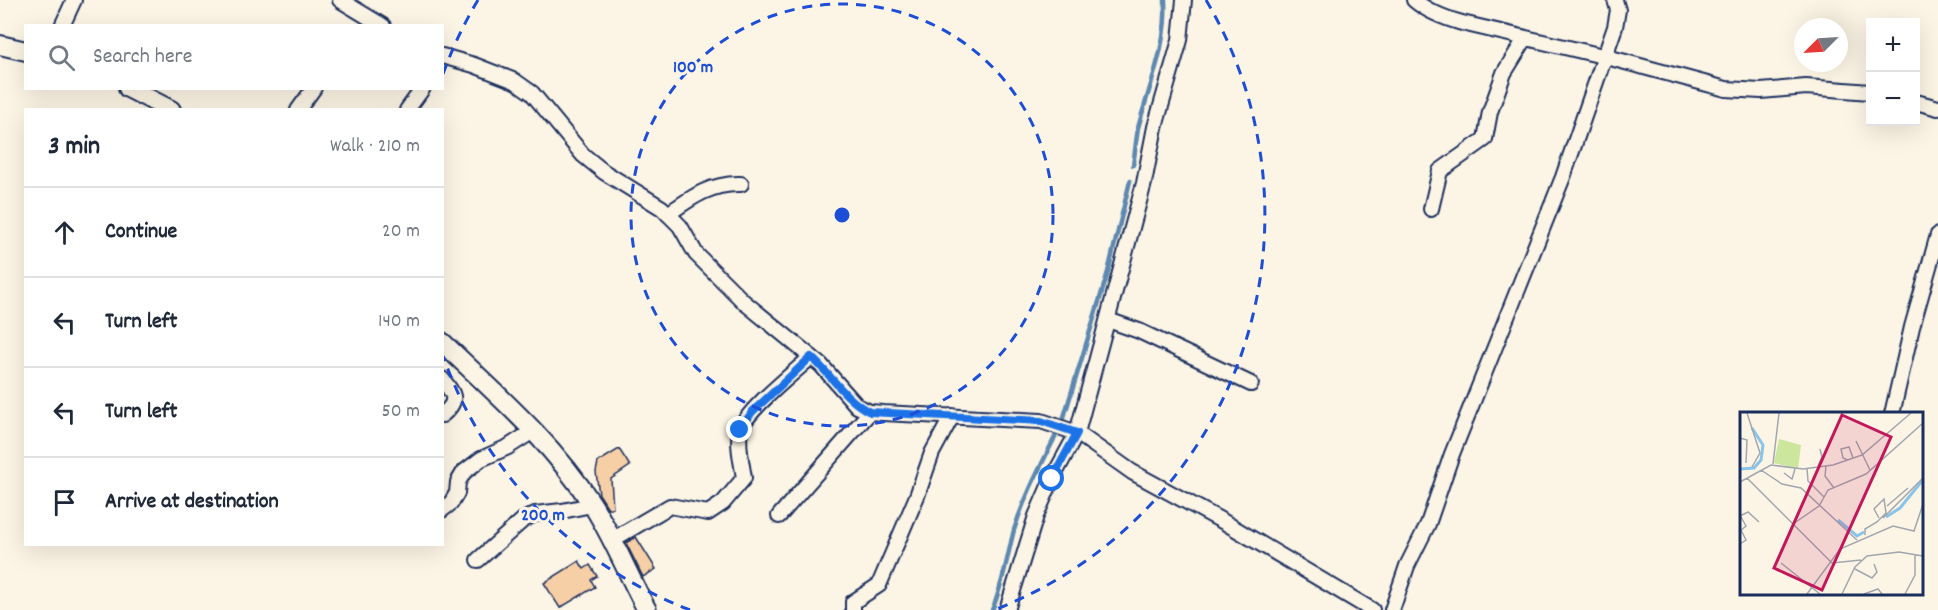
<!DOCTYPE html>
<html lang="en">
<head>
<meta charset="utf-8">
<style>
  :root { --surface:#fff; --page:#f2f2f3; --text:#1f2937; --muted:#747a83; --line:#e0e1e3 }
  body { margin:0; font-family:Dekko,sans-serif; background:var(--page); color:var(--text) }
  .controls { position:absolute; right:18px; top:18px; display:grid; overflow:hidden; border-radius:0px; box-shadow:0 6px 24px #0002 }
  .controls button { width:54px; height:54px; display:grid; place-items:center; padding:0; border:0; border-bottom:2px solid var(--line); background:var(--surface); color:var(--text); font:30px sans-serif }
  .compass { position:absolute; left:1794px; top:18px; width:54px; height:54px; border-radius:50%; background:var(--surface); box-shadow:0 6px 24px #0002; rotate:246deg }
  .stop { position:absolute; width:18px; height:18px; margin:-14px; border:4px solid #1a73e8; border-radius:50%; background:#fff }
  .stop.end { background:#1a73e8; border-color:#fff; box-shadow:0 2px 6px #0008 }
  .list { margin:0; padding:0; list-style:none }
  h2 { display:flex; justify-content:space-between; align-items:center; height:78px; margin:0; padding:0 24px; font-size:26px }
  h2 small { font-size:20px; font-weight:400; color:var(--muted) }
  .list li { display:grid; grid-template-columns:39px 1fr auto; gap:18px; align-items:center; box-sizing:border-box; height:90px; padding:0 24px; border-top:2px solid var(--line) }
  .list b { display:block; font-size:22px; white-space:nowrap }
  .list em { font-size:20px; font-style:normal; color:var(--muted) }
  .icon { flex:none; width:33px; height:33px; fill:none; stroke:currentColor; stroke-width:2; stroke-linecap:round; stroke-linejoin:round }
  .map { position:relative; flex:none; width:1938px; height:610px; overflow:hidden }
  .search { position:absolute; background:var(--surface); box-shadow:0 6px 24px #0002; left:24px; top:24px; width:420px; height:66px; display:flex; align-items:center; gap:15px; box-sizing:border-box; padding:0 21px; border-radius:0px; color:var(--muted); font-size:22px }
  .panel { position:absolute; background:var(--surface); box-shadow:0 6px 24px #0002; left:24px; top:108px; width:420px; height:438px; border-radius:0px }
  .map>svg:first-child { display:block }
</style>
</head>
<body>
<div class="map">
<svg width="1938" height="610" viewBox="0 0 1938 610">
  <rect width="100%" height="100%" fill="#fcf5e5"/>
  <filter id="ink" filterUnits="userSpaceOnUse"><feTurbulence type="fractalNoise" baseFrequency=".0167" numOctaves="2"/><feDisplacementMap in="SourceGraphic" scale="12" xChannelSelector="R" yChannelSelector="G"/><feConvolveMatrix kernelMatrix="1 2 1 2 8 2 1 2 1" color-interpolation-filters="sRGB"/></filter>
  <g filter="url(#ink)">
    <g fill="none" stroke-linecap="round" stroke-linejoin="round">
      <!-- stream -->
      <g stroke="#5d88b1" stroke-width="4.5">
        <path d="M1133,165C1135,153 1136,140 1138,128C1149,86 1168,44 1165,0"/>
        <path d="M1064,417L1108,272L1130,181"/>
        <path d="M992,610C1003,585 1007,557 1014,530C1025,495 1043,462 1059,429"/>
      </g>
    </g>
    <!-- building -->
    <g fill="#f7cfa6" stroke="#1b2f5e" stroke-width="1.5">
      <path d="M619,449L630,466L611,479L613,508H608L599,494L596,472L598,462Z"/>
      <path d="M636,537L656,569L643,577L626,543Z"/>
      <path d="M579,561L584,569L590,565L597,576L591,580L595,587L560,608L544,583Z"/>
    </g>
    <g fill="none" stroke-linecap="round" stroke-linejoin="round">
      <defs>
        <g id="minor">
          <path d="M340,0L383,26"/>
          <path d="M1414,0C1428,12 1444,18 1462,23L1603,56L1726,89L1761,91L1806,87L1870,92"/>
          <path d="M62,26L74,0"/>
          <path d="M442,56L474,65L515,81L532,93L583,155L604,172L662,208L680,226L696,254L744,302L821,365L857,406L870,412L883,413L1041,421L1077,433L1132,472L1224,522L1372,610"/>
          <path d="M1916,102L1938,108"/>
          <path d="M298,110L314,88"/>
          <path d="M407,110L423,88"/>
          <path d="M1431,209L1440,171L1485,139L1490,112L1504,73L1525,39"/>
          <path d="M668,214C692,197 711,183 741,184"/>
          <path d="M1108,320L1139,331L1251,384"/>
          <path d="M442,379C455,395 459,401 442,415"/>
          <path d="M1892,414L1912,327L1938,235"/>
          <path d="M442,510L451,503L457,493L458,482L464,472L481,459L508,447L533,431"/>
          <path d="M779,516L870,412"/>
          <path d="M612,540L670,506L708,513L723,503L744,478C742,464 737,445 740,431C744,412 795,372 811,357"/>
          <path d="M478,560L523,520L535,514L562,511L592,505"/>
          <path d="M853,610V602L879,585L917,496L932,453L952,416"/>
          <path d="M1007,610L1036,516L1052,479L1077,433L1144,183L1155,127L1180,40L1184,0"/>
          <path d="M1392,610L1407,566L1428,524L1452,454L1563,177L1615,27L1618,10L1615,0"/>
        </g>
        <g id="major">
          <path d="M0,45L26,51"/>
          <path d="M128,88L171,110"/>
          <path d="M442,342C495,393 552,442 592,504C613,537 628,575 647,610"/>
        </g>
      </defs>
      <!-- minor casing -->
      <use href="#minor" stroke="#1b2f5e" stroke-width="18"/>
      <!-- major casing -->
      <use href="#major" stroke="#1b2f5e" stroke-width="22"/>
      <!-- minor -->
      <use href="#minor" stroke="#fcf5e5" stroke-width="14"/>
      <!-- major -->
      <use href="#major" stroke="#fcf5e5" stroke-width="18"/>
    </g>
  </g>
  <g fill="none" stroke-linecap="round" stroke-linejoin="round" filter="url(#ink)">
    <!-- route -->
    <path stroke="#1a73e8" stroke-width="8" d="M740,430L752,412L811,357C832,375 845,400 870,412L1041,421L1077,433L1052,479"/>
  </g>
  <!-- distance rings -->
  <g fill="none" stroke="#1d4ed8" stroke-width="3" stroke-dasharray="10 8">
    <circle cx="842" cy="215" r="211"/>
    <path d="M690 610A423 423 0 0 1 443 356M443 74A423 423 0 0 1 478 0M1206 0A423 423 0 0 1 994 610"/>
  </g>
  <!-- overview -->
  <g transform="translate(1740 412)">
    <rect width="183" height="183" fill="#fcf5e5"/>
    <path d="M39,27L61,33L58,57L34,51Z" fill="#cce69d"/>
    <path fill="none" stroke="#89c4e9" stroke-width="3" d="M0,57L14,56L21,48L23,33L12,16M146,105L160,96L182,69M98,108L117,124L124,120"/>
    <path fill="none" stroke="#a2a6af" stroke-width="1.5" d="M7,1L20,41L12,55M0,26L7,28L6,51M116,29L130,58M108,48L103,46L101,37L109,35L113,46M33,52L39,1M78,54L82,45L80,37M86,54L85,64L94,76M67,56L68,69L84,85M21,58L42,72L61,76L117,128M44,61L52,67L55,57M7,66L92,151L121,148M0,70L31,53L63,57L93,53L122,43L171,1M147,94L168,76M0,103L6,114L0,119M0,104L8,100L19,110M143,106L183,66M53,112L79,94L88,78L126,62L183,11M125,123V117L137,110L146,101L144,87L134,97L139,106M0,132L6,128L1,118M41,151L80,182M115,157L132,166L137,160L134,152M67,182L100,137L153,114L174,119L183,92M102,182L115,155L127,144L159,140L183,144M124,182L138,177L142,182M165,182L175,163V142"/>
    <path fill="#c2185b" fill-opacity="0.15" stroke="#c2185b" stroke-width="3" d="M102,3L151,25L82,178L34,156Z"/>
    <rect width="183" height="183" fill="none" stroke="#1b2f5e" stroke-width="3"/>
  </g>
  <circle cx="842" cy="215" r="9" fill="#1d4ed8" stroke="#fcf5e5" stroke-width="3"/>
  <g font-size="18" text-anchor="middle" font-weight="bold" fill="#1d4ed8" stroke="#fcf5e5" stroke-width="6" stroke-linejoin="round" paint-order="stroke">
    <text x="693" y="72">100 m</text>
    <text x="543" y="520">200 m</text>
  </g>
</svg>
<div class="controls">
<button>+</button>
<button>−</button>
</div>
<svg class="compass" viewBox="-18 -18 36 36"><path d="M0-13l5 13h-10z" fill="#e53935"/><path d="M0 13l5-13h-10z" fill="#747a83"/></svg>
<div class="stop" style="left:1052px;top:479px"></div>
<div class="stop end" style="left:740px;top:430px"></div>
<div class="search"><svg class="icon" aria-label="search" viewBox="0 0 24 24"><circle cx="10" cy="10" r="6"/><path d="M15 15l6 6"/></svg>Search here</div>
<section class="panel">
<h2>3 min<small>Walk · 210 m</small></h2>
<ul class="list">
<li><svg class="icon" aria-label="ahead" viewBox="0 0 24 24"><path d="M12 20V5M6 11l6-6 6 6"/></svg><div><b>Continue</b></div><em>20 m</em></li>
<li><svg class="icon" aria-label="left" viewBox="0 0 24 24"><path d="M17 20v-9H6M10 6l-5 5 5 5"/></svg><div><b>Turn left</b></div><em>140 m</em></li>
<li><svg class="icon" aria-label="left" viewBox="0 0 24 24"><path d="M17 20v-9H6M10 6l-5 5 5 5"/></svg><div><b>Turn left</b></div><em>50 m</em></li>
<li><svg class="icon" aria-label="arrive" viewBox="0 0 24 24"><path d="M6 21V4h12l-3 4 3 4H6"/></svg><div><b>Arrive at destination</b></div></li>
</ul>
</section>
</div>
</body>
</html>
